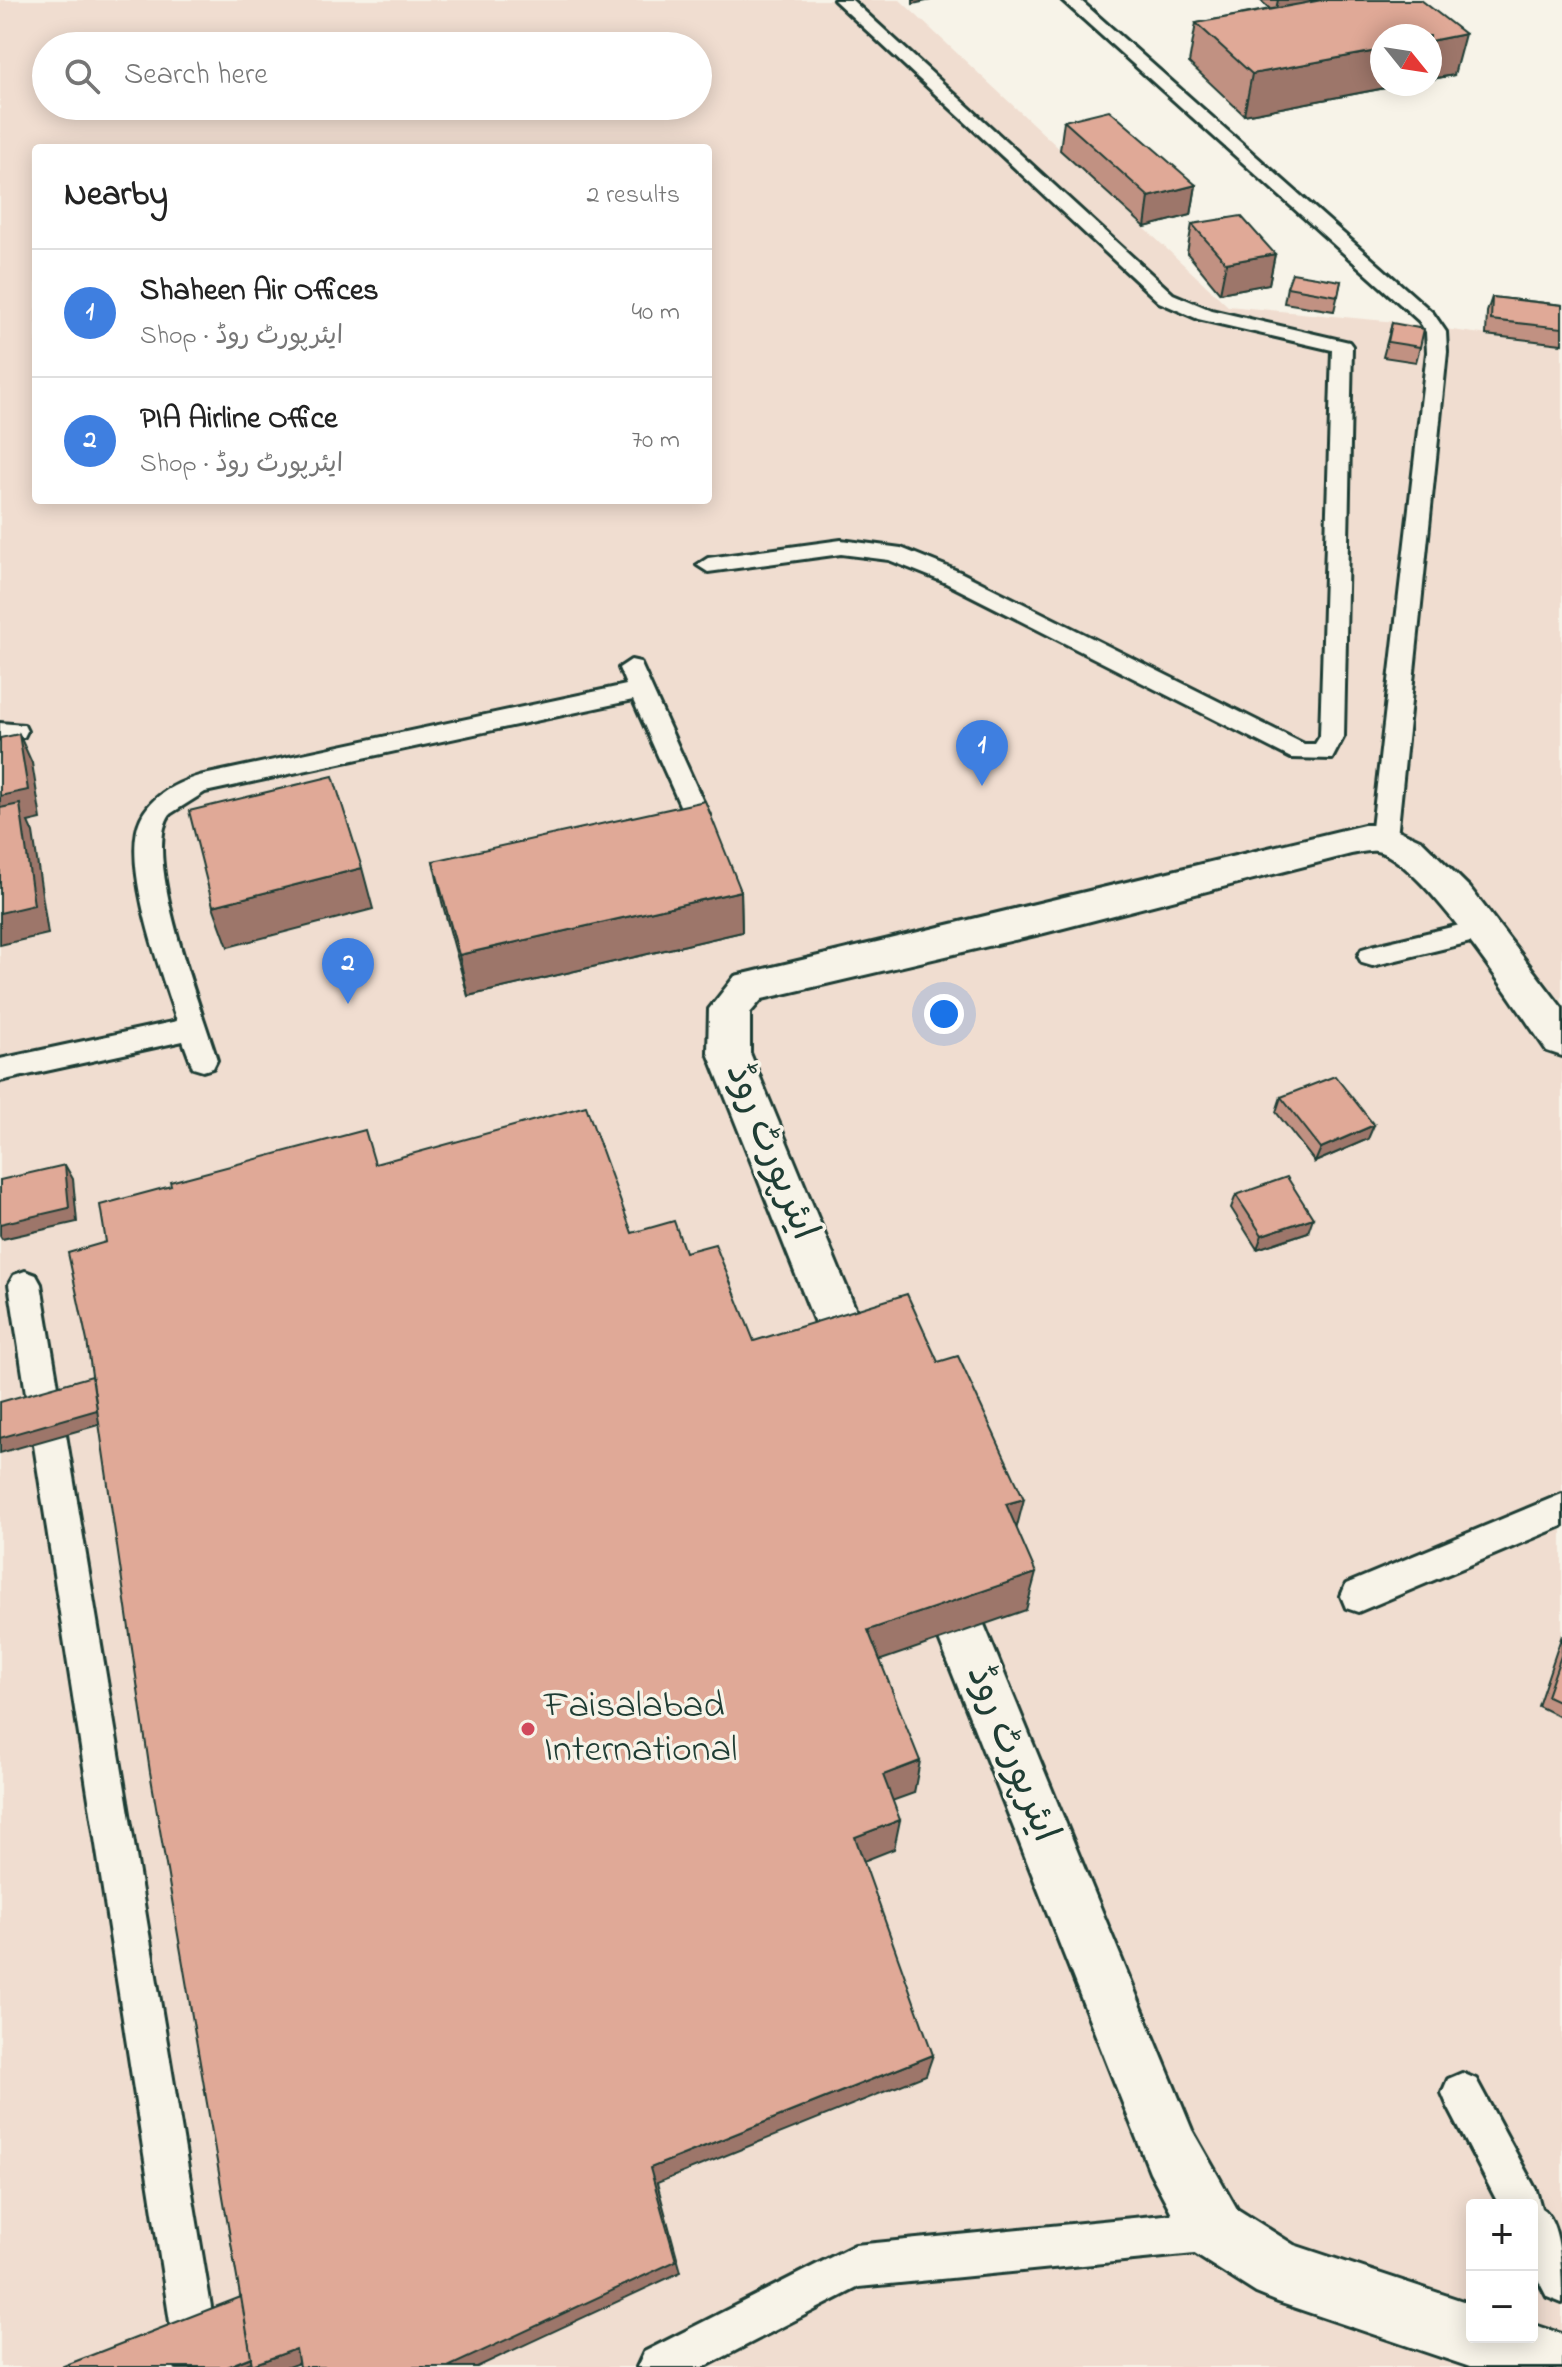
<!DOCTYPE html>
<html lang="en">
<head>
<meta charset="utf-8">
<style>
  :root { --surface:#fff; --page:#f2f2f2; --text:#222; --muted:#767676; --line:#e0e0e0; --accent:#7c3aed }
  body { margin:0; font-family:"Indie Flower","Playpen Sans Arabic",sans-serif; background:var(--page); color:var(--text) }
  .controls { position:absolute; right:24px; bottom:24px; display:grid; overflow:hidden; border-radius:8px; box-shadow:0 4px 20px #0003 }
  .controls button { width:72px; height:72px; display:grid; place-items:center; padding:0; border:0; border-bottom:2px solid var(--line); background:var(--surface); color:var(--text); font:40px sans-serif }
  .compass { position:absolute; left:1370px; top:24px; width:72px; height:72px; border-radius:50%; background:var(--surface); box-shadow:0 4px 20px #0003; rotate:120deg }
  .you { position:absolute; left:944px; top:1014px; width:28px; height:28px; margin:-20px; border:6px solid #fff; border-radius:50%; background:#1a73e8; box-shadow:0 0 0 12px #1a73e833 }
  .badge { display:grid; place-items:center; width:52px; height:52px; border-radius:50%; background:var(--accent); color:#fff; font-size:26px; font-weight:700 }
  .pin { position:absolute; translate:-50% -66px; filter:drop-shadow(0 2px 4px #0008) }
  .pin::after { content:''; position:absolute; top:42px; width:28px; height:24px; background:inherit; clip-path:polygon(0 0,100% 0,50% 100%) }
  .list { margin:0; padding:0; list-style:none }
  h2 { display:flex; justify-content:space-between; align-items:center; height:104px; margin:0; padding:0 32px; font-size:34px }
  h2 small { font-size:26px; font-weight:400; color:var(--muted) }
  .list li { display:grid; grid-template-columns:52px 1fr auto; gap:24px; align-items:center; box-sizing:border-box; height:128px; padding:0 32px; border-top:2px solid var(--line) }
  .list b { display:block; font-size:30px; white-space:nowrap }
  .list p { margin:0; font-size:26px; white-space:nowrap; color:var(--muted) }
  .list em { font-size:26px; font-style:normal; color:var(--muted) }
  .icon { flex:none; width:44px; height:44px; fill:none; stroke:currentColor; stroke-width:2; stroke-linecap:round; stroke-linejoin:round }
  .map { position:relative; flex:none; width:1562px; height:2367px; overflow:hidden }
  .search { position:absolute; background:var(--surface); box-shadow:0 4px 20px #0003; left:32px; top:32px; width:680px; height:88px; display:flex; align-items:center; gap:20px; box-sizing:border-box; padding:0 28px; border-radius:44px; color:var(--muted); font-size:30px }
  .panel { position:absolute; background:var(--surface); box-shadow:0 4px 20px #0003; left:32px; top:144px; width:680px; height:360px; border-radius:8px }
  .map>svg:first-child { display:block }
</style>
</head>
<body>
<div class="map">
<svg width="1562" height="2367" viewBox="0 0 1562 2367">
  <rect width="100%" height="100%" fill="#f7f3e8"/>
  <filter id="ink" filterUnits="userSpaceOnUse"><feTurbulence type="fractalNoise" baseFrequency=".0125" numOctaves="2"/><feDisplacementMap in="SourceGraphic" scale="16" xChannelSelector="R" yChannelSelector="G"/><feConvolveMatrix kernelMatrix="1 2 1 2 8 2 1 2 1" color-interpolation-filters="sRGB"/></filter>
  <g filter="url(#ink)">
    <!-- built -->
    <path fill="#f0ddd0" fill-rule="evenodd" d="M0,0H900L1228,306L1386,321L1562,345V2367H0ZM46,46H698V106H46ZM36,148H708V500H36ZM1472,2205H1532V2337H1472Z"/>
    <g fill="none" stroke-linecap="round" stroke-linejoin="round">
      <defs>
        <g id="service">
          <path d="M834,0H852L1173,294L1211,310L1349,342L1352,346L1344,736L1332,759L1291,758L944,582L889,560L841,554L708,572L697,565L708,558L841,540L901,548L960,572L1304,744H1315L1320,736L1332,350L1198,319L1159,302Z"/>
          <path d="M1062,0H1080L1433,313L1446,332L1447,352L1397,837L1393,844H1375L1371,837L1427,352L1426,332L1419,321Z"/>
          <path d="M631,660L640,662L709,815L705,821H687L633,700L205,792L170,814C140,854 203,1013 217,1060L213,1068L203,1071L193,1068L183,1041L0,1081V1059L177,1021C162,975 120,862 141,818C152,795 176,783 199,776L626,685L619,668Z"/>
          <path d="M0,723L24,725L27,731L24,737L0,739Z"/>
          <path d="M1481,920L1491,923L1495,930L1491,937L1372,966L1362,963L1358,956L1362,949L1372,946Z"/>
          <path d="M25,1271L36,1275L41,1284L221,2367H177L9,1284L14,1275Z"/>
          <path d="M1562,1494V1526L1358,1612L1346,1608L1341,1596L1346,1584Z"/>
          <path d="M1462,2073L1476,2079L1536,2190L1541,2208C1562,2219 1562,2278 1562,2303L1547,2297L1532,2268V2205H1499L1448,2107L1442,2093L1448,2079Z"/>
          <path d="M1215,2210L1230,2216L1236,2231L1230,2246L1215,2252L859,2287L704,2367H637L644,2352L855,2245Z"/>
        </g>
        <g id="tertiary">
          <path d="M1364,825H1387L1422,841L1470,888L1562,1008V1056L1547,1051C1519,1011 1421,858 1376,851C1368,850 1359,853 1351,854L1044,933L762,999L750,1013V1053L881,1371L874,1386L857,1392L840,1386L708,1053L709,1009L735,976Z"/>
          <path d="M939,1552L957,1559L1192,2130L1237,2209L1294,2245L1472,2304V2337H1532V2324L1562,2334V2367H1470L1278,2302L1256,2293L1193,2253L1150,2172L914,1576L921,1559Z"/>
        </g>
      </defs>
      <!-- service casing -->
      <use href="#service" stroke="#1f3d34" stroke-width="6"/>
      <!-- tertiary casing -->
      <use href="#tertiary" stroke="#1f3d34" stroke-width="6"/>
      <!-- service -->
      <use href="#service" fill="#f7f3e8" fill-rule="evenodd"/>
      <!-- tertiary -->
      <use href="#tertiary" fill="#f7f3e8" fill-rule="evenodd"/>
    </g>
    <!-- wall -->
    <g fill="#c19182" stroke="#1f3d34" stroke-width="2">
      <path d="M1260,0H1421L1454,75L1244,115L1189,63L1196,23L1270,9Z"/>
      <path d="M1064,121L1196,185L1191,215L1145,227L1060,150Z"/>
      <path d="M1192,224L1275,254L1269,284L1220,293L1187,253Z"/>
      <path d="M1341,281L1334,311L1284,303L1287,287Z"/>
      <path d="M1492,297L1562,305V344L1486,335L1487,312Z"/>
      <path d="M1392,323L1420,347L1416,362L1383,357Z"/>
      <path d="M433,861L741,891L742,932L468,996L442,902Z"/>
      <path d="M1281,1097L1368,1139L1315,1162L1276,1112Z"/>
      <path d="M1236,1195L1308,1232L1257,1249L1231,1208Z"/>
      <path d="M1562,1635V1718L1538,1706Z"/>
    </g>
    <!-- shaded-wall -->
    <g fill="#9d766a" stroke="#1f3d34" stroke-width="2">
      <path d="M913,0H931L913,4Z"/>
      <path d="M1278,0H1356L1275,14Z"/>
      <path d="M1465,34L1454,75L1430,79V41Z"/>
      <path d="M1382,50V84H1406L1244,115L1252,74Z"/>
      <path d="M1196,185L1191,215L1145,227L1149,197Z"/>
      <path d="M1275,254L1269,284L1220,293L1226,263Z"/>
      <path d="M19,734L32,763L41,819L28,822L33,833L48,934L0,945V796Z"/>
      <path d="M362,868L373,909L228,947L213,906Z"/>
      <path d="M741,891L742,932L468,996L459,955Z"/>
      <path d="M1374,1125L1368,1139L1315,1162L1321,1148Z"/>
      <path d="M65,1165L73,1179L77,1222L2,1239L0,1236V1224Z"/>
      <path d="M1313,1218L1308,1232L1257,1249L1262,1235Z"/>
      <path d="M106,1372L119,1419L0,1453V1438Z"/>
      <path d="M1024,1499L1014,1538L1006,1504Z"/>
      <path d="M1036,1573L1026,1610L864,1666L868,1630Z"/>
      <path d="M920,1761L914,1793L878,1806L883,1775Z"/>
      <path d="M900,1820L894,1849L851,1866L855,1837Z"/>
      <path d="M933,2055L926,2075L657,2183L681,2272L477,2367H448L650,2168Z"/>
      <path d="M296,2349L321,2355L288,2367H265L252,2365Z"/>
      <path d="M270,2350L278,2351L239,2367H226Z"/>
    </g>
    <!-- building -->
    <g fill="#e0a997" stroke="#1f3d34" stroke-width="2">
      <path d="M1322,0H1421L1465,34L1430,41V36H1382V50L1252,74L1196,23Z"/>
      <path d="M1109,110L1196,185L1149,197L1064,121Z"/>
      <path d="M1241,216L1275,254L1226,263L1192,224Z"/>
      <path d="M1292,273L1341,281L1338,296L1287,287Z"/>
      <path d="M1492,297L1562,305V328L1491,320Z"/>
      <path d="M1392,323L1424,329L1420,347L1388,342Z"/>
      <path d="M19,734L28,790L0,796V738Z"/>
      <path d="M333,776L362,868L213,906L189,811Z"/>
      <path d="M705,801L741,891L459,955L433,861Z"/>
      <path d="M20,804L34,905L0,913V808Z"/>
      <path d="M1335,1076L1374,1125L1321,1148L1281,1097Z"/>
      <path d="M586,1106L632,1233L674,1221L685,1252L715,1244L754,1341L907,1294L938,1362L958,1356L1024,1499L1006,1504L1036,1573L868,1630L920,1761L883,1775L900,1820L855,1837L933,2055L650,2168L676,2261L448,2367H299L296,2349L252,2365L150,1772L87,1341L68,1253L106,1242L100,1205L171,1186L170,1182L365,1130L375,1164Z"/>
      <path d="M65,1165L69,1208L0,1224V1180Z"/>
      <path d="M1287,1177L1313,1218L1262,1235L1236,1195Z"/>
      <path d="M92,1376L97,1410L0,1438V1402Z"/>
      <path d="M1562,1653V1703L1547,1696Z"/>
      <path d="M241,2297L251,2357L226,2367H61Z"/>
    </g>
  </g>
  <!-- markers -->
  <circle fill="#d1495b" stroke="#f7f3e8" stroke-width="3" cx="528" cy="1729" r="8"/>
  <g text-anchor="middle" dominant-baseline="central" stroke-width="7" stroke-linejoin="round" paint-order="stroke">
    <!-- near-street labels -->
    <g font-size="38" fill="#1f3d34" stroke="#f7f3e8">
      <text transform="translate(770 1152) rotate(68)">ایئرپورٹ روڈ</text>
      <text transform="translate(1011 1754) rotate(68)">ایئرپورٹ روڈ</text>
    </g>
    <!-- near-poi labels -->
    <g font-size="38" fill="#1f3d34" stroke="#f7f3e8" text-anchor="start">
      <text x="544" y="1707">Faisalabad<tspan x="544" dy="44">International</tspan></text>
    </g>
  </g>
</svg>
<div class="controls">
<button>+</button>
<button>−</button>
</div>
<svg class="compass" viewBox="-18 -18 36 36"><path d="M0-13l5 13h-10z" fill="#e53935"/><path d="M0 13l5-13h-10z" fill="#767676"/></svg>
<div class="you"></div>
<div class="pin badge" style="left:982px;top:786px;background:#3f7fe0">1</div>
<div class="pin badge" style="left:348px;top:1004px;background:#3f7fe0">2</div>
<div class="search"><svg class="icon" aria-label="search" viewBox="0 0 24 24"><circle cx="10" cy="10" r="6"/><path d="M15 15l6 6"/></svg>Search here</div>
<section class="panel">
<h2>Nearby<small>2 results</small></h2>
<ul class="list">
<li><span class="badge" style="background:#3f7fe0">1</span><div><b>Shaheen Air Offices</b><p>Shop · ایئرپورٹ روڈ</p></div><em>40 m</em></li>
<li><span class="badge" style="background:#3f7fe0">2</span><div><b>PIA Airline Office</b><p>Shop · ایئرپورٹ روڈ</p></div><em>70 m</em></li>
</ul>
</section>
</div>
</body>
</html>
